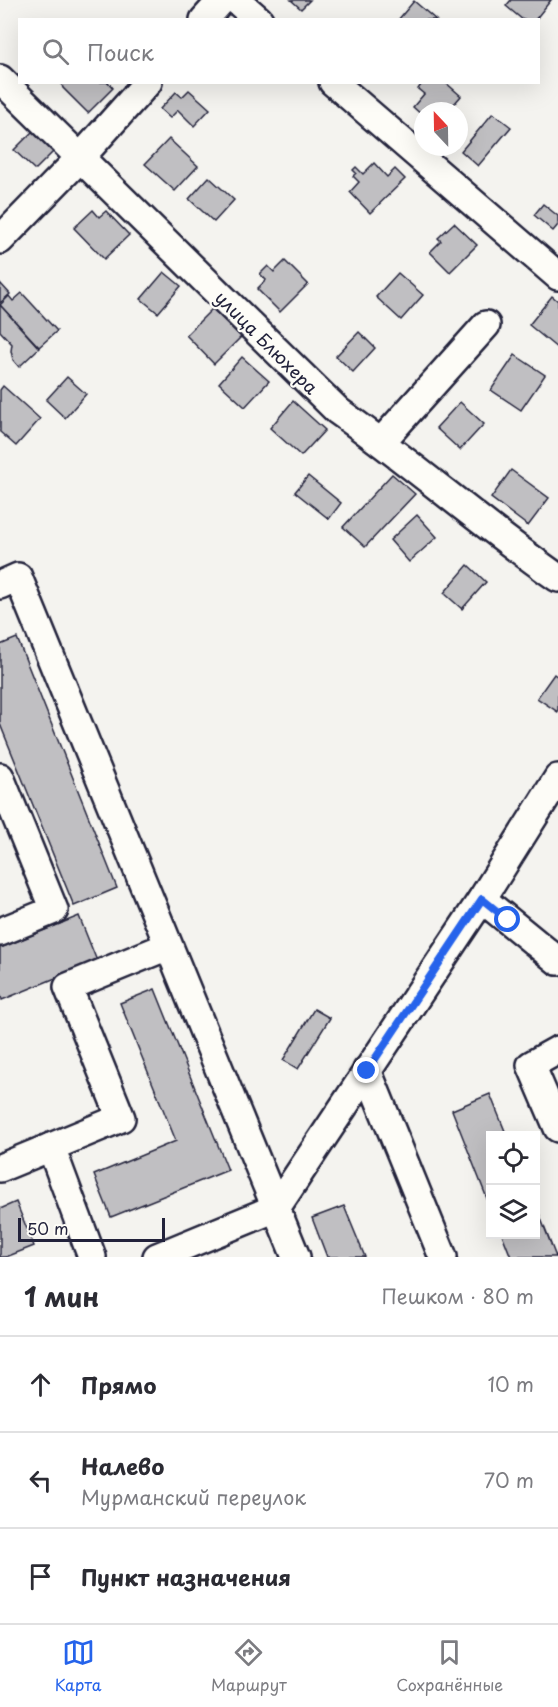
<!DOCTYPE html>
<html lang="ru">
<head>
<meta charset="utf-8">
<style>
  :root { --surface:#fff; --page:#f2f2f3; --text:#2b2b33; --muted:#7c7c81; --line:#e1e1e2; --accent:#2563eb }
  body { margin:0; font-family:"Playpen Sans",sans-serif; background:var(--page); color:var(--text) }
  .controls { position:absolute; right:18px; bottom:18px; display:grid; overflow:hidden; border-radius:0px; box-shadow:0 6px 24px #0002 }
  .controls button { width:54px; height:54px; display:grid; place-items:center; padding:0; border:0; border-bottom:2px solid var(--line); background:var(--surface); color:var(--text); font:30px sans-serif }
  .compass { position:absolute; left:414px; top:102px; width:54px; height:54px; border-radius:50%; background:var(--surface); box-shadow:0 6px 24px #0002; rotate:338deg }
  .scale { position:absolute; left:18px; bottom:15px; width:147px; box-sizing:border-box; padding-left:6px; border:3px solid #22223b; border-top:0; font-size:16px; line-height:21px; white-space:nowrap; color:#22223b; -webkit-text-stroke:4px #fdfcf7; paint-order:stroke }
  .stop { position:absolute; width:18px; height:18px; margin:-14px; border:4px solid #2563eb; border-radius:50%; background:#fff }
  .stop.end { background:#2563eb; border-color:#fff; box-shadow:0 2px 6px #0008 }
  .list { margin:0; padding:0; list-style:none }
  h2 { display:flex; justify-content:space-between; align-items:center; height:78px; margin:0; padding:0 24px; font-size:26px }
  h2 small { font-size:20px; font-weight:400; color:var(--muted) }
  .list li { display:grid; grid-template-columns:39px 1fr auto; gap:18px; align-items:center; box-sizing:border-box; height:96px; padding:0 24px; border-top:2px solid var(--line) }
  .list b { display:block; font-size:22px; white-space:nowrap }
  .list p { margin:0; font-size:20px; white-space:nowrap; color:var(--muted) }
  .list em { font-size:20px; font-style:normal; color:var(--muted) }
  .icon { flex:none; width:33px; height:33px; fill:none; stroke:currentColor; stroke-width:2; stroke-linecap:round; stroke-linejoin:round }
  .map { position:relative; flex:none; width:558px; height:1257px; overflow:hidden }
  .search { position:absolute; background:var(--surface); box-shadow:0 6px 24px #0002; left:18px; right:18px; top:18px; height:66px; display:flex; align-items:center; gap:15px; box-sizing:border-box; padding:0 21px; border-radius:0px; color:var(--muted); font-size:22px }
  .sheet { height:366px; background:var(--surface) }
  nav { display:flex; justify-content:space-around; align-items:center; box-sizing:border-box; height:84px; border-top:2px solid var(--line); background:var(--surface); font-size:16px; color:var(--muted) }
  nav a { display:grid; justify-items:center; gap:3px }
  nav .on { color:var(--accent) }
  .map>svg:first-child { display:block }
</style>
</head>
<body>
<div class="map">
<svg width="558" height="1257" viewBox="0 0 558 1257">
  <rect width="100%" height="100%" fill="#f4f3ef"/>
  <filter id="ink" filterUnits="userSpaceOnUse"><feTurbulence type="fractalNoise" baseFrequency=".0167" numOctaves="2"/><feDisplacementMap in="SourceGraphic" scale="12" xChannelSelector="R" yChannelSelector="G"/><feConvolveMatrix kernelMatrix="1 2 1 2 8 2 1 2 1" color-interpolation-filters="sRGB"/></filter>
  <g filter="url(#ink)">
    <!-- building -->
    <g fill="#c0bfc2" stroke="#22223b" stroke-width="1.5">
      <path d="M291,0H310L301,9Z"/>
      <path d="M511,0H551L535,20H523L506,6Z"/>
      <path d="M414,1L436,20H398Z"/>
      <path d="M61,82H108L113,88L88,113L63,88Z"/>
      <path d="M423,82H445L461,96L448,111H423V116L413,107L424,94L418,89Z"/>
      <path d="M189,90L210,109L194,126L178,110L170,118L160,109L176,92L182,97Z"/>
      <path d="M493,113L511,127L478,166L461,151Z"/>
      <path d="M37,127L58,147L35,170L14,150Z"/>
      <path d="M169,139L198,166L175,191L145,164Z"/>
      <path d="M374,163L387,177L395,169L405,179L370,213L350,192L359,182L353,176L356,173L353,170L356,167L363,174Z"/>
      <path d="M209,177L234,200L214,222L189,199Z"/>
      <path d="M543,204L558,216V225L553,231L534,215Z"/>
      <path d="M93,210L99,217L106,211L129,235L104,259L74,228Z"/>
      <path d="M454,223L477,245L450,272L430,252L441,241L438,238Z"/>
      <path d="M285,261L308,284L280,312L257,289L266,280L260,274L268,266L274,272Z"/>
      <path d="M164,272L181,286L158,313L141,299Z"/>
      <path d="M398,273L423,295L401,320L376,297Z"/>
      <path d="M0,283L10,294L0,303Z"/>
      <path d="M22,293L57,331L39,347L0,305L9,296L13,301Z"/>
      <path d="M552,296L558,301V349L529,325Z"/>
      <path d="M0,305L39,348L19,367L13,360L11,351L12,344L0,331Z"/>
      <path d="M216,305L244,334L214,364L186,335Z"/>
      <path d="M359,332L375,348L353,372L336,356Z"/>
      <path d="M515,355L545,375L521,410L491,390Z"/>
      <path d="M242,357L269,381L245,407L219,383Z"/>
      <path d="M67,377L86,394L65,418L46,400Z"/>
      <path d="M3,386L40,419L16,446L0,432V390Z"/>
      <path d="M293,401L325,430L301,456L270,428Z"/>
      <path d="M460,402L484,424L460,450L436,428Z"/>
      <path d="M511,470L549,498L528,526L491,498Z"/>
      <path d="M392,474L415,494L365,547L343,527Z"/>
      <path d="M308,476L341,503L329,519L295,492Z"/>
      <path d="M417,515L437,537L409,562L390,540Z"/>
      <path d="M468,565L486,582L462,609L444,593Z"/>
      <path d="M17,638L117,888L74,906L0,724V645Z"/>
      <path d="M554,674L558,677V712L537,698Z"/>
      <path d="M79,916L97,961L2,1000L0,994V948Z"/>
      <path d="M155,989L228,1170L111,1217L94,1175L176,1141L120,1003Z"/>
      <path d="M314,1009L330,1018L298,1069L283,1060Z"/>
      <path d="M490,1094L507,1136H490V1206L452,1110Z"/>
      <path d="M16,1202L34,1246L6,1257H0V1209Z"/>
      <path d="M344,1206L365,1257H327L312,1218Z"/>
      <path d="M536,1206L556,1257H511L502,1234H536Z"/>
    </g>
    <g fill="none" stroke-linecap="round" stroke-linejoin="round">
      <defs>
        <g id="minor">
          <path d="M236,0L259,20"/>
          <path d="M204,20L222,0"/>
          <path d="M0,79L338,411C413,464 482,525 558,578"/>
          <path d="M333,82L558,276"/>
          <path d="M0,240L80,158L148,82"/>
          <path d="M381,442L486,325"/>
          <path d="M0,585L18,577L296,1257"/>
          <path d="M0,777L54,910L0,932"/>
          <path d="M482,899L558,961"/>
          <path d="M558,1050L531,1065L558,1128"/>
          <path d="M367,1070L443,1257"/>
          <path d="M0,1168L51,1147"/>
          <path d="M92,1257L51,1147L121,1118L68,987L168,946"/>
          <path d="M157,1257L276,1208L482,899L558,778"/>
        </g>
      </defs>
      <!-- minor casing -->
      <use href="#minor" stroke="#22223b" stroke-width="32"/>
      <!-- minor -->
      <use href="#minor" stroke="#fdfcf7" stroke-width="27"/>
    </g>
  </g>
  <g fill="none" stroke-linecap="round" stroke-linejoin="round" filter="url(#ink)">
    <!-- route -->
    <path stroke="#2563eb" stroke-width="8" d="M367,1071L482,899L508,920"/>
  </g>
  <g text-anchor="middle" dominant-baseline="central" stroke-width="4.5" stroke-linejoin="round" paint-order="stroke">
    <!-- street labels -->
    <g font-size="18" fill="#22223b" stroke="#fdfcf7">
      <text transform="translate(267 342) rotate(45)">улица Блюхера</text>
    </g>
  </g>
</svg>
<div class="controls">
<button><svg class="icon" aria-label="locate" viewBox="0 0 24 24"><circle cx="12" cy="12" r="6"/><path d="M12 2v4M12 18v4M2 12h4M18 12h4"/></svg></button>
<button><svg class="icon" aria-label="layers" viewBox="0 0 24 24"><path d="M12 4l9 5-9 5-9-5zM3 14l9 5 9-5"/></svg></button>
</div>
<svg class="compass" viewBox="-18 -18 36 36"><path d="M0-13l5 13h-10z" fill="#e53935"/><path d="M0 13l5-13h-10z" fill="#7c7c81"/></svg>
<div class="scale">50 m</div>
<div class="stop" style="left:508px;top:920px"></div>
<div class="stop end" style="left:367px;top:1071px"></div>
<div class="search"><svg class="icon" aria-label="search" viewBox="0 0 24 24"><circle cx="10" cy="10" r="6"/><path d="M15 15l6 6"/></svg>Поиск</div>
</div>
<section class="sheet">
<h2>1 мин<small>Пешком · 80 m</small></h2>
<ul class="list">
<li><svg class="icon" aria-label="ahead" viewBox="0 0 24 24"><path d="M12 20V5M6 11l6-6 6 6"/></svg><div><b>Прямо</b></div><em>10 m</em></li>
<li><svg class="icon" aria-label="left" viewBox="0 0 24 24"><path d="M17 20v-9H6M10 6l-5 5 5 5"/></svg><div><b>Налево</b><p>Мурманский переулок</p></div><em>70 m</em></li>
<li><svg class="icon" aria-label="arrive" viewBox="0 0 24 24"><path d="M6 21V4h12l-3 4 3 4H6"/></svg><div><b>Пункт назначения</b></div></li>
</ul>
</section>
<nav>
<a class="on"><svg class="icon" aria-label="map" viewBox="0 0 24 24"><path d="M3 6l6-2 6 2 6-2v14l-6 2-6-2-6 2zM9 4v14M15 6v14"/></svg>Карта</a>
<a><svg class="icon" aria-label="directions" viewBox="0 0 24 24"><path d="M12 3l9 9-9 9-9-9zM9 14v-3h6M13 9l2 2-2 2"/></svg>Маршрут</a>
<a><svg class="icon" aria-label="saved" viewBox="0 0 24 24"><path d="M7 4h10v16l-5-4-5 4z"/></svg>Сохранённые</a>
</nav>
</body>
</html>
